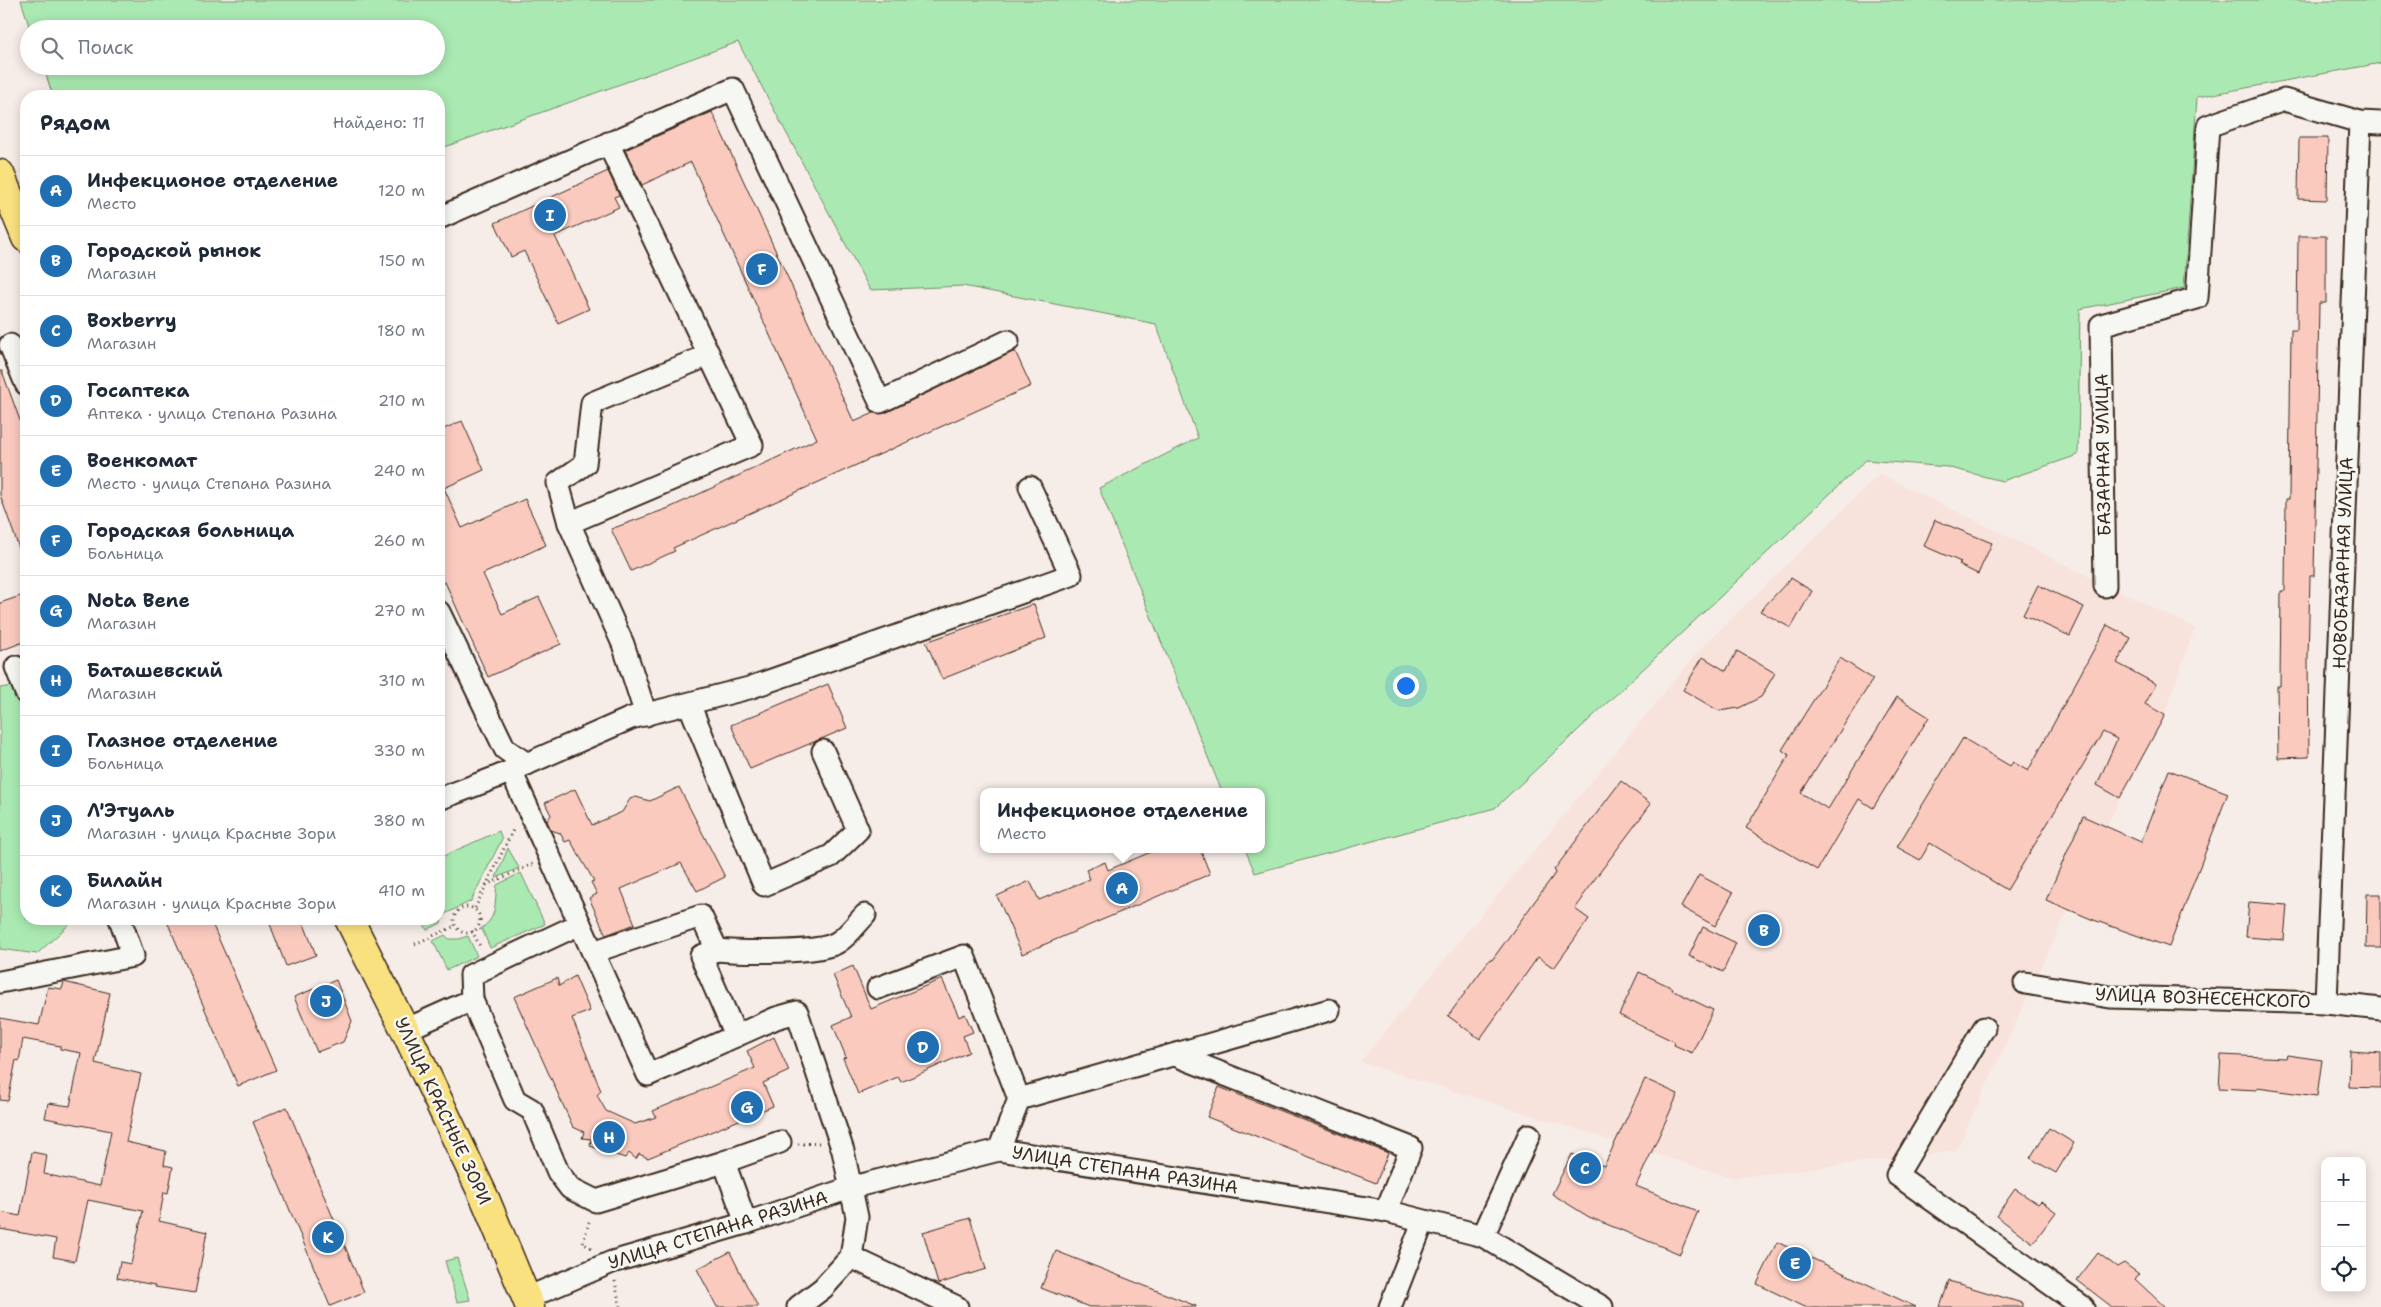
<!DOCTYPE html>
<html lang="ru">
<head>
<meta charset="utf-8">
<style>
  :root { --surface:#fff; --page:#f6f6f7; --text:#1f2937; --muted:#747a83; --line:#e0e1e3; --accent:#1f6fb2 }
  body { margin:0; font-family:"Shantell Sans",sans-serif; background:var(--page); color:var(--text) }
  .controls { position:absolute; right:15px; bottom:15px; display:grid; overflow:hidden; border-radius:10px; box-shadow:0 2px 12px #0003 }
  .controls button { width:45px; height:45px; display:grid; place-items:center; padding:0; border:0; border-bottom:1px solid var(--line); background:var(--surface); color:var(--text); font:25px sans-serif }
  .you { position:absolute; left:1405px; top:685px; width:18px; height:18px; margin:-12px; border:4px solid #fff; border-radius:50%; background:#1a73e8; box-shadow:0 0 0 8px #1a73e833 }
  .badge { display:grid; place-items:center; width:32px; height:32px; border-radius:50%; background:var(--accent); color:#fff; font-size:16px; font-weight:700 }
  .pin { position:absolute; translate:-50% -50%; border:2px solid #fff; box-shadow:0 1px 5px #0006 }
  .popup { position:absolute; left:980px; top:788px; width:285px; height:65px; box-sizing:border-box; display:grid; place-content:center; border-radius:10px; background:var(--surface); filter:drop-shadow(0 1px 4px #0005); font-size:16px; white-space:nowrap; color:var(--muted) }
  .popup b { font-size:19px; color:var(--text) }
  .popup::after { content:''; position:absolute; left:50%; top:100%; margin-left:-10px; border:10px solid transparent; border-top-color:var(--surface) }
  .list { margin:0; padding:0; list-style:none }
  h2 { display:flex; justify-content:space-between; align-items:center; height:65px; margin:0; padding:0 20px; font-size:21px }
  h2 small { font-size:16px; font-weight:400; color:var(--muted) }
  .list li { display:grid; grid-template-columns:32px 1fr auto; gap:15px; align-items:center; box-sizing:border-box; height:70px; padding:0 20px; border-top:1px solid var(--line) }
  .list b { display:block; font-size:19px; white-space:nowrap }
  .list p { margin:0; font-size:16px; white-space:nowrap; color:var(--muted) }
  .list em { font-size:16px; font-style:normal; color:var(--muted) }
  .icon { flex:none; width:28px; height:28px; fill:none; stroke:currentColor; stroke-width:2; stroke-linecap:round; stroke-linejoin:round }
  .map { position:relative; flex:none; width:2381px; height:1307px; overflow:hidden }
  .search { position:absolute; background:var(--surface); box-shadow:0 2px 12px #0003; left:20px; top:20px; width:425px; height:55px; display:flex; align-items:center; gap:12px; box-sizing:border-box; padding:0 18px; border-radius:28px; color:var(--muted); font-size:19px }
  .panel { position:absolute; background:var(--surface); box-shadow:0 2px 12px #0003; left:20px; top:90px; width:425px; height:835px; border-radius:20px }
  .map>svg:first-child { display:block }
</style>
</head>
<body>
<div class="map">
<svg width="2381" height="1307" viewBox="0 0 2381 1307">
  <rect width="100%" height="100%" fill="#f7ede8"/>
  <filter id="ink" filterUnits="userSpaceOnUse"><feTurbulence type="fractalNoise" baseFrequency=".02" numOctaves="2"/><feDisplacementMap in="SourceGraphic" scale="10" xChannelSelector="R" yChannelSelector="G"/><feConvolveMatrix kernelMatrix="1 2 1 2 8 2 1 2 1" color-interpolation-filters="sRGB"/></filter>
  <g filter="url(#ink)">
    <!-- built -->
    <path fill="#f8e2dc" d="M1880,474L2195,628L2162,722L2120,798L1956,1151L1733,1178L1360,1062L1702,647Z"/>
    <!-- green -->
    <g fill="#aaeab2" stroke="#728a68">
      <path d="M21,0H2381V63L2197,97L2184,288L2080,309L2078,455L2002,481L1947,467L1866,460L1495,808L1255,873L1245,849H1261V792H1222L1099,488L1198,438L1156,324L963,286L870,290L738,42L439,149V96H53L43,66H436V29H30Z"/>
      <path d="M26,684V919H75L37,954L0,949V688Z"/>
      <path d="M499,831L502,839L471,901L443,915L441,923L427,930L421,919H439V858Z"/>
      <path d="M508,848L519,868L496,878Z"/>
      <path d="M521,873L545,924L490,948L482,929L479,930C498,918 494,906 497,885Z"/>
      <path d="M445,935L449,939H459L468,936L477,956L447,970L433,941Z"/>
      <path d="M457,1258L470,1300L457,1302L445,1261Z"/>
    </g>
    <!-- building -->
    <g fill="#facabf" stroke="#3b2a1e">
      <path d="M712,112L854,422L874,413H885L1015,351L1031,386L673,548L675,551L631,571L611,529L669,508L817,439L691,162L642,185L625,150Z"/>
      <path d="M2299,138H2328L2327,200L2298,199Z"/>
      <path d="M608,171L619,195L614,197L619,207L555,236L589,309L558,323L524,251L511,257L495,223Z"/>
      <path d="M2298,236H2326V303H2319L2314,576H2310L2308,659L2309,757L2278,758L2277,686H2280L2281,591H2285L2286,499H2289L2291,330H2297Z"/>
      <path d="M0,371H2L26,437V562H24L0,495Z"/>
      <path d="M462,421L484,470L444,488L462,528L525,499L546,545L483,574L502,614L539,597L561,644L488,677L445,582L439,585V431Z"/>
      <path d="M1935,520L1992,543L1978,574L1959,565L1961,562L1924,546Z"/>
      <path d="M1791,578L1812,591L1791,628L1760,611Z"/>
      <path d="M2038,585L2084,607L2070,636L2023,615Z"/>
      <path d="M26,594V641L0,651V603Z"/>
      <path d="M1034,604L1046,638L942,679L926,642Z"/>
      <path d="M2107,625L2131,638L2117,663L2156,684L2145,704L2165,715L2120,798L2097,785L2117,739L2103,732L2007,890L1930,843L1920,860L1897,847L1963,738L2010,766L2013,762L2028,771Z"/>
      <path d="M1737,651L1775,673L1761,697L1739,708L1719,711L1683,690L1703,657L1726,671Z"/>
      <path d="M1840,658L1873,679L1801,793L1828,809L1897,697L1929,717L1873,808L1859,799L1817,870L1746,828L1789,755L1782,750Z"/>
      <path d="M828,684L847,728L750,769L731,725Z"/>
      <path d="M2169,770L2228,793L2169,947L2091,919L2046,900L2083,816L2141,842Z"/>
      <path d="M1621,781L1651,804L1582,896L1583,898L1575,909L1589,919L1554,968L1538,957L1480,1039L1448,1016L1490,959L1492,960L1556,872L1554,870Z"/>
      <path d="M679,787L725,877L697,891L681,863L621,889L635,924L606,935L589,898L597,894L591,882L594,881L570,840L565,842L560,833L551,830L547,821L551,815L545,803L575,789L592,825L622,812L630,799L636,797L650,801Z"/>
      <path d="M1158,849H1200L1210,874L1022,954L997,896L1030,881L1039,900L1090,879L1086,870L1105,862L1108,870Z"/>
      <path d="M1699,875L1733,893L1715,926L1681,907Z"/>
      <path d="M2367,894H2381V948H2366Z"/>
      <path d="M2249,902L2287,905L2284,940L2246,937Z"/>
      <path d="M166,919H210L276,1070L238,1086Z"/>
      <path d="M268,919H302L316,955L286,966Z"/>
      <path d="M1703,927L1736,943L1723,972L1689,956Z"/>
      <path d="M853,966L871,1009L942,979L959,1017L965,1014L973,1032L963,1036L969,1052L901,1082L898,1077L858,1094L843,1058L846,1057L833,1025L851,1017L833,975Z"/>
      <path d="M1639,972L1673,988L1672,990L1713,1010L1692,1053L1674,1045L1675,1042L1619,1015Z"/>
      <path d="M575,976L590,1011L572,1018L601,1091L597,1095L606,1111L635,1124L656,1117L653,1111L755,1068L747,1051L774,1037L789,1071L763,1083L773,1106L648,1158L639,1154L636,1159L629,1153L625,1158L590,1146L591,1139L582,1138L584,1132L573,1127L514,997L557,978L559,986Z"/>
      <path d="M336,980L352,1021L343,1042L317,1052L294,997Z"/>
      <path d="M64,982L110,993L95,1063L141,1074L126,1142L166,1151L164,1165L173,1167L168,1193L164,1192L159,1221L207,1232L195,1293L155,1287V1285L117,1278L120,1262L131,1264L143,1211L88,1200L75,1261L53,1257L56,1239L0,1229V1212L20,1216L32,1152L47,1155L44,1174L100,1186L111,1131L45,1118L48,1103L70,1106L81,1053L60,1049V1046L23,1039L19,1061L16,1060L8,1101L0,1100V1018L39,1025L48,987L62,989Z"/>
      <path d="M2350,1051L2381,1053V1088L2349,1087Z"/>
      <path d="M2221,1055L2286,1058L2287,1055L2322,1060L2317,1096L2257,1088V1090L2219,1088Z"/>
      <path d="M1645,1079L1678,1094L1636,1186L1698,1211L1680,1254L1589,1217L1552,1194L1572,1154L1604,1166Z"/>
      <path d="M1219,1087L1388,1153L1376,1183L1207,1117Z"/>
      <path d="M287,1107L364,1292L330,1306L253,1122Z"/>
      <path d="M2049,1128L2074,1143L2056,1173L2030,1158Z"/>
      <path d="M2015,1189L2038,1204L2041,1201L2056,1212L2033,1243L1996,1216Z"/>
      <path d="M970,1218L986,1269L938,1284L923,1232Z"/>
      <path d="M1777,1242L1916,1307H1805L1757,1284Z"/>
      <path d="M1056,1251L1196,1306V1307H1089L1041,1288Z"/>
      <path d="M730,1252L745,1282L758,1307H717L697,1269Z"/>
      <path d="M2098,1253L2117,1267L2124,1263L2139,1274L2135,1279L2165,1307H2112L2077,1280Z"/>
      <path d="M1949,1281L2022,1303V1307H1940Z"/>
    </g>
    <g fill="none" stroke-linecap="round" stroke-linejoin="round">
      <defs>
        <g id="minor">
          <path d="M608,143L752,445L569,523L623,644L646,715"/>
          <path d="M439,218L733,89L880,402L1008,341"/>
          <path d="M10,345L26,384"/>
          <path d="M569,523L558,483L585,464L592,403L709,355"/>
          <path d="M2105,586L2101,325L2197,298L2208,126L2284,100L2360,122L2381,123"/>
          <path d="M439,612L505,749L527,764"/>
          <path d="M16,667L26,693"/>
          <path d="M689,704L764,885L831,856L858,830L823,751"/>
          <path d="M511,771L648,1075L776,1018L797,1012L843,1151L857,1217L851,1257L823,1288L798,1307"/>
          <path d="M439,799L497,777L631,718L749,688L1071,575L1030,487"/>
          <path d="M717,950C740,952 821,954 838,942C848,936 857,923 865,915"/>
          <path d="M593,952L701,916L717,950L701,956L736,1036"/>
          <path d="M0,982L133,956L120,919"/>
          <path d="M2025,983L2110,997L2326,1003L2381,1009"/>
          <path d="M878,988L964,956L1019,1099"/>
          <path d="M472,1000L515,1100L532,1110L558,1172L570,1188L596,1201L724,1162L780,1142"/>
          <path d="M2326,1003L2360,122"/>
          <path d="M1984,1028L1897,1175L2083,1307"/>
          <path d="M405,1030L472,1000L471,975L580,924"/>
          <path d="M1175,1055L1411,1148L1386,1211"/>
          <path d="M999,1150L1019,1099L1329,1010"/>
          <path d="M724,1162L746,1223"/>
          <path d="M1483,1236L1529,1135"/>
          <path d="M851,1257L957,1307"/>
          <path d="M527,1298L612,1262L746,1223L853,1187L999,1150L1386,1211L1483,1236L1602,1307"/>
          <path d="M1390,1307L1423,1222"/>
        </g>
        <g id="major">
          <path d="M0,174L26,238"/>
          <path d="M349,919L405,1030L486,1201L530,1307"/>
        </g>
      </defs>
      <!-- minor casing -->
      <use href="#minor" stroke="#3b2a1e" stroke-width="25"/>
      <!-- major casing -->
      <use href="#major" stroke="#3b2a1e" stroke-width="31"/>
      <!-- path -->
      <g stroke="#3b2a1e" stroke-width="3" stroke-dasharray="1 4" stroke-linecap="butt">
        <path d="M486,885L533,864"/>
        <circle cx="467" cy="920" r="13"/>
        <path d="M475,908L514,828"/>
        <path d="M472,931L481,948"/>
        <path d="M415,944L455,926"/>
        <path d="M798,1144L819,1143"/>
        <path d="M589,1222L583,1243L591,1248"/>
        <path d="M615,1281L620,1307"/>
      </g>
      <!-- minor -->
      <use href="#minor" stroke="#f6f6f2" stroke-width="21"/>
      <!-- major -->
      <use href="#major" stroke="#fae180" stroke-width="28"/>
    </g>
  </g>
  <g text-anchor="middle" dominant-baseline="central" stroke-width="5" stroke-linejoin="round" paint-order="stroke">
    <!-- street labels -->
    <g font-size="18" fill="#3b2a1e" stroke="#f6f6f2">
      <text transform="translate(2103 455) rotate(-91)">БАЗАРНАЯ УЛИЦА</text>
      <text transform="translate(2343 563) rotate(-88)">НОВОБАЗАРНАЯ УЛИЦА</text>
      <text transform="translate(2203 998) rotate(2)">УЛИЦА ВОЗНЕСЕНСКОГО</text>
      <text transform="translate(443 1111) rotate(65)">УЛИЦА КРАСНЫЕ ЗОРИ</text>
      <text transform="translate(1125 1170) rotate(9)">УЛИЦА СТЕПАНА РАЗИНА</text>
      <text transform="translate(718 1230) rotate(-17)">УЛИЦА СТЕПАНА РАЗИНА</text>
    </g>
  </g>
</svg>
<div class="controls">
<button>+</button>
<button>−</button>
<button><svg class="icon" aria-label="locate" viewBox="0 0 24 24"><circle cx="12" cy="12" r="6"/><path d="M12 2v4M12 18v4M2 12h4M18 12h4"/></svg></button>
</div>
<div class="you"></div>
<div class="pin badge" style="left:1122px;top:888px">A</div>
<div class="popup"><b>Инфекционое отделение</b>Место</div>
<div class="pin badge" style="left:1764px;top:930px">B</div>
<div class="pin badge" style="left:1585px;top:1168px">C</div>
<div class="pin badge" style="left:923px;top:1047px">D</div>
<div class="pin badge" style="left:1795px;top:1263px">E</div>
<div class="pin badge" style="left:762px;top:269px">F</div>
<div class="pin badge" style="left:747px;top:1107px">G</div>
<div class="pin badge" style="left:609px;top:1137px">H</div>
<div class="pin badge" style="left:550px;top:215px">I</div>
<div class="pin badge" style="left:326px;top:1001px">J</div>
<div class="pin badge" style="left:328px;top:1237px">K</div>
<div class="search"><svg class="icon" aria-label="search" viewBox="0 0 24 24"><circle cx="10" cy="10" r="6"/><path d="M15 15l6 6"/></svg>Поиск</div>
<section class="panel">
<h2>Рядом<small>Найдено: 11</small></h2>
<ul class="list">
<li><span class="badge">A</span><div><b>Инфекционое отделение</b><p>Место</p></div><em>120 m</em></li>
<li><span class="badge">B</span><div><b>Городской рынок</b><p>Магазин</p></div><em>150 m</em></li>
<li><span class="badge">C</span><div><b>Boxberry</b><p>Магазин</p></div><em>180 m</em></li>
<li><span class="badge">D</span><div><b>Госаптека</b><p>Аптека · улица Степана Разина</p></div><em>210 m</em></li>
<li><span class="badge">E</span><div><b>Военкомат</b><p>Место · улица Степана Разина</p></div><em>240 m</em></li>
<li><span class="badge">F</span><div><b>Городская больница</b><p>Больница</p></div><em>260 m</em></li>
<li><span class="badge">G</span><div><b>Nota Bene</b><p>Магазин</p></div><em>270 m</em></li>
<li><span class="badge">H</span><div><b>Баташевский</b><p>Магазин</p></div><em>310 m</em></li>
<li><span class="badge">I</span><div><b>Глазное отделение</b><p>Больница</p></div><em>330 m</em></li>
<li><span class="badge">J</span><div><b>Л'Этуаль</b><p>Магазин · улица Красные Зори</p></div><em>380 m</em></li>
<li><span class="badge">K</span><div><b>Билайн</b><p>Магазин · улица Красные Зори</p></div><em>410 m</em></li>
</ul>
</section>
</div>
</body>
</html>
